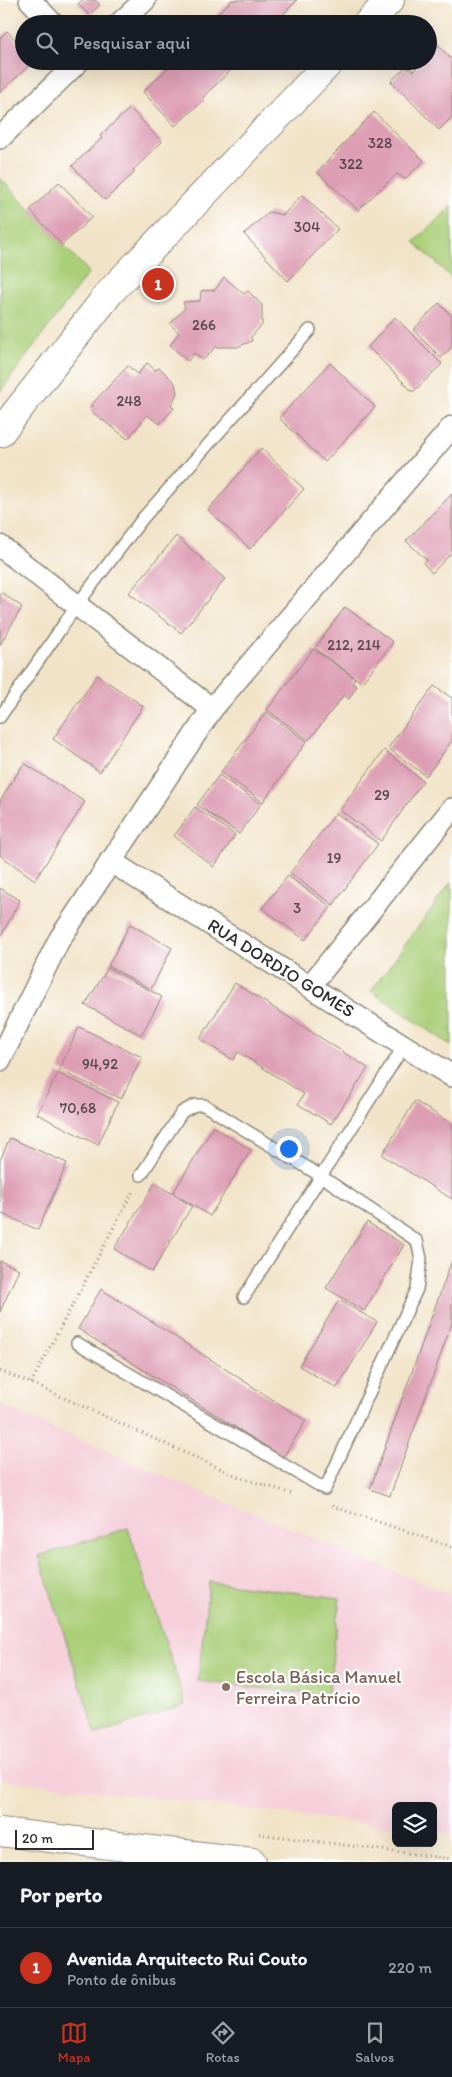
<!DOCTYPE html>
<html lang="pt">
<head>
<meta charset="utf-8">
<style>
  :root { --surface:#171b24; --page:#20242c; --text:#f1f3f6; --muted:#9ea1a6; --line:#363941; --accent:#c8321e }
  body { margin:0; font-family:Itim,sans-serif; background:var(--page); color:var(--text) }
  .controls { position:absolute; right:15px; bottom:15px; display:grid; overflow:hidden; border-radius:8px; box-shadow:0 5px 20px #0002 }
  .controls button { width:45px; height:45px; display:grid; place-items:center; padding:0; border:0; border-bottom:1px solid var(--line); background:var(--surface); color:var(--text); font:25px sans-serif }
  .scale { position:absolute; left:15px; bottom:12px; width:79px; box-sizing:border-box; padding-left:5px; border:2px solid #2b2b2b; border-top:0; font-size:14px; line-height:18px; white-space:nowrap; color:#2b2b2b; -webkit-text-stroke:4px #fff; paint-order:stroke }
  .you { position:absolute; left:288px; top:1148px; width:18px; height:18px; margin:-12px; border:4px solid #fff; border-radius:50%; background:#1a73e8; box-shadow:0 0 0 8px #1a73e833 }
  .badge { display:grid; place-items:center; width:32px; height:32px; border-radius:50%; background:var(--accent); color:#fff; font-size:16px; font-weight:700 }
  .pin { position:absolute; translate:-50% -50%; border:2px solid #fff; box-shadow:0 1px 5px #0006 }
  .list { margin:0; padding:0; list-style:none }
  h2 { display:flex; justify-content:space-between; align-items:center; height:65px; margin:0; padding:0 20px; font-size:21px }
  h2 small { font-size:16px; font-weight:400; color:var(--muted) }
  .list li { display:grid; grid-template-columns:32px 1fr auto; gap:15px; align-items:center; box-sizing:border-box; height:80px; padding:0 20px; border-top:1px solid var(--line) }
  .list b { display:block; font-size:19px; white-space:nowrap }
  .list p { margin:0; font-size:16px; white-space:nowrap; color:var(--muted) }
  .list em { font-size:16px; font-style:normal; color:var(--muted) }
  .icon { flex:none; width:28px; height:28px; fill:none; stroke:currentColor; stroke-width:2; stroke-linecap:round; stroke-linejoin:round }
  .map { position:relative; flex:none; width:452px; height:1862px; overflow:hidden }
  .search { position:absolute; background:var(--surface); box-shadow:0 5px 20px #0002; left:15px; right:15px; top:15px; height:55px; display:flex; align-items:center; gap:12px; box-sizing:border-box; padding:0 18px; border-radius:28px; color:var(--muted); font-size:19px }
  .sheet { height:145px; background:var(--surface) }
  nav { display:flex; justify-content:space-around; align-items:center; box-sizing:border-box; height:70px; border-top:1px solid var(--line); background:var(--surface); font-size:14px; color:var(--muted) }
  nav a { display:grid; justify-items:center; gap:2px }
  nav .on { color:var(--accent) }
  .map>svg:first-child { display:block }
</style>
</head>
<body>
<div class="map">
<svg width="452" height="1862" viewBox="0 0 452 1862">
  <rect width="100%" height="100%" fill="#fff"/>
  <filter id="ink" filterUnits="userSpaceOnUse"><feTurbulence type="fractalNoise" baseFrequency=".02" numOctaves="2"/><feDisplacementMap in="SourceGraphic" scale="10" xChannelSelector="R" yChannelSelector="G"/><feConvolveMatrix kernelMatrix="1 2 1 2 8 2 1 2 1" color-interpolation-filters="sRGB"/></filter>
  <filter id="wash" filterUnits="userSpaceOnUse"><feTurbulence type="fractalNoise" baseFrequency=".0096" numOctaves="4" result="noise"/><feDisplacementMap in="SourceGraphic" scale="20" xChannelSelector="R" yChannelSelector="G"/><feGaussianBlur stdDeviation="1.12" result="paint"/><feColorMatrix in="noise" values="0 0 0 0 0 0 0 0 0 0 0 0 0 0 0 0 0 1.4 0 .05"/><feComposite in="paint" operator="in"/></filter>
  <g filter="url(#wash)">
    <rect width="100%" height="100%" fill="#f1e3c7"/>
    <!-- built -->
    <path fill="#f5cfda" d="M0,1405L206,1494L452,1595V1834L433,1832V1806H396V1827L0,1779Z"/>
    <!-- green -->
    <g fill="#aacf79" stroke="#6a7d52">
      <path d="M0,178L89,272L0,392Z"/>
      <path d="M452,206V278L414,242Z"/>
      <path d="M452,881V1046L371,991Z"/>
      <path d="M128,1528L186,1705L96,1734L39,1556Z"/>
      <path d="M209,1582L340,1598L328,1696L198,1681Z"/>
    </g>
    <g id="blocks">
      <!-- building -->
      <g fill="#dd9eb4">
        <path d="M82,0H95L100,5L89,15L78,4Z"/>
        <path d="M232,0H297L274,24H218L213,18Z"/>
        <path d="M7,31L24,49V61H34L0,93V38Z"/>
        <path d="M432,38L452,60V117L439,130L391,81L406,67L414,71L421,61H428V42Z"/>
        <path d="M169,61H225L232,69L203,97L205,99L175,126L143,92L172,64Z"/>
        <path d="M130,108L162,142L133,170L135,172L105,200L72,166L102,138L100,136Z"/>
        <path d="M374,112L424,161L405,179L397,174L358,210L317,172Z"/>
        <path d="M59,182L92,217L62,245L30,210Z"/>
        <path d="M302,195L338,229L288,281L244,234L269,212L283,215Z"/>
        <path d="M224,277L244,294L248,291L262,305V325L251,337L252,341L237,347H216L203,360L194,353L188,361L170,345L179,333L170,324L185,308L183,302L200,301L201,291L215,290Z"/>
        <path d="M439,303L452,316V347L441,358L413,330Z"/>
        <path d="M395,317L442,364L413,392L368,347Z"/>
        <path d="M147,363L155,370L160,368L175,383L177,393L171,406L174,408L160,424L147,415L128,439L92,412L91,405L128,366L138,374Z"/>
        <path d="M330,363L375,407L325,462L279,418Z"/>
        <path d="M261,448L304,489L250,549L208,510Z"/>
        <path d="M452,494V552L432,573L423,563L427,560L406,541Z"/>
        <path d="M176,536L225,579L181,633L129,593Z"/>
        <path d="M1,592L22,607L0,645V594Z"/>
        <path d="M345,607L393,642L362,683L315,648Z"/>
        <path d="M313,649L355,678L352,683L357,686L349,699L344,695L309,740L267,710Z"/>
        <path d="M97,675L143,706L100,772L53,739Z"/>
        <path d="M434,686L452,698V741L426,776L388,748Z"/>
        <path d="M266,712L307,741L263,802L221,772Z"/>
        <path d="M384,750L423,781L381,841L340,810Z"/>
        <path d="M24,763L85,802L35,880L0,855V801Z"/>
        <path d="M219,775L261,804L239,834L197,805Z"/>
        <path d="M195,807L235,835L214,867L174,836Z"/>
        <path d="M336,813L378,844L333,905L290,873Z"/>
        <path d="M288,876L331,907L305,940L262,908Z"/>
        <path d="M0,888L20,900L0,938Z"/>
        <path d="M130,924L172,948L151,989L108,966Z"/>
        <path d="M108,968L162,997L141,1035L85,1005Z"/>
        <path d="M235,983L368,1068L331,1124L298,1104L304,1094L238,1052L233,1060L200,1039Z"/>
        <path d="M79,1027L142,1057L121,1099L59,1070Z"/>
        <path d="M58,1073L118,1102L98,1145L37,1114Z"/>
        <path d="M415,1101L452,1124V1199L382,1155Z"/>
        <path d="M213,1127L251,1150L210,1216L173,1193Z"/>
        <path d="M10,1138L67,1163L38,1230L0,1213V1160Z"/>
        <path d="M155,1183L192,1206L152,1272L114,1249Z"/>
        <path d="M367,1222L404,1245L364,1311L326,1288Z"/>
        <path d="M452,1260V1323L390,1496L370,1489Z"/>
        <path d="M0,1261L19,1269L0,1312Z"/>
        <path d="M101,1289L306,1421L283,1457L78,1329Z"/>
        <path d="M339,1300L377,1322L337,1388L299,1366Z"/>
      </g>
    </g>
  </g>
  <g filter="url(#ink)">
    <use href="#blocks" fill-opacity="0" stroke="#8e8779" stroke-width="1"/>
    <g fill="none" stroke-linecap="round" stroke-linejoin="round">
      <defs>
        <g id="lane">
          <path d="M0,717L77,605L143,518L310,330"/>
          <path d="M244,1297L404,1046"/>
          <path d="M77,1343L325,1489L417,1289L421,1259L417,1241L321,1176L204,1105H195L182,1112L141,1175"/>
        </g>
        <g id="street">
          <path d="M30,0L53,24"/>
          <path d="M119,24L145,0"/>
          <path d="M0,138L79,61"/>
          <path d="M0,546L212,709"/>
          <path d="M110,861L452,1076"/>
          <path d="M310,986L452,809"/>
          <path d="M0,1060L59,940L212,709L452,427"/>
        </g>
        <g id="secondary">
          <path d="M367,24L390,0"/>
          <path d="M0,433L111,291L331,61"/>
          <path d="M0,1832L252,1862"/>
        </g>
      </defs>
      <!-- lane casing -->
      <use href="#lane" stroke="#8e8779" stroke-width="14"/>
      <!-- street casing -->
      <use href="#street" stroke="#8e8779" stroke-width="24"/>
      <!-- secondary casing -->
      <use href="#secondary" stroke="#8e8779" stroke-width="30"/>
      <!-- path -->
      <g stroke="#8e8779" stroke-width="3" stroke-dasharray="1 4" stroke-linecap="butt">
        <path d="M0,1371L31,1383L241,1478L293,1494"/>
        <path d="M31,1383L133,1191"/>
        <path d="M332,1506L452,1547"/>
        <path d="M259,1834L452,1859"/>
      </g>
      <!-- lane -->
      <use href="#lane" stroke="#fff" stroke-width="11"/>
      <!-- street -->
      <use href="#street" stroke="#fff" stroke-width="21"/>
      <!-- secondary -->
      <use href="#secondary" stroke="#fff" stroke-width="28"/>
    </g>
  </g>
  <!-- markers -->
  <circle fill="#8d6e63" stroke="#fff" stroke-width="2" cx="226" cy="1687" r="5"/>
  <g text-anchor="middle" dominant-baseline="central" stroke-width="4.5" stroke-linejoin="round" paint-order="stroke">
    <!-- number labels -->
    <g font-size="15" fill="#58484d">
      <text x="380" y="143">328</text>
      <text x="351" y="164">322</text>
      <text x="307" y="227">304</text>
      <text x="204" y="325">266</text>
      <text x="129" y="401">248</text>
      <text x="354" y="645">212, 214</text>
      <text x="382" y="795">29</text>
      <text x="334" y="858">19</text>
      <text x="297" y="908">3</text>
      <text x="100" y="1064">94,92</text>
      <text x="78" y="1108">70,68</text>
    </g>
    <!-- street labels -->
    <g font-size="18" fill="#2b2b2b" stroke="#fff">
      <text transform="translate(281 968) rotate(32)">RUA DORDIO GOMES</text>
    </g>
    <!-- education labels -->
    <g font-size="18" fill="#785e54" stroke="#fff" text-anchor="start">
      <text x="236" y="1677">Escola Básica Manuel<tspan x="236" dy="21">Ferreira Patrício</tspan></text>
    </g>
  </g>
</svg>
<div class="controls">
<button><svg class="icon" aria-label="layers" viewBox="0 0 24 24"><path d="M12 4l9 5-9 5-9-5zM3 14l9 5 9-5"/></svg></button>
</div>
<div class="scale">20 m</div>
<div class="you"></div>
<div class="pin badge" style="left:158px;top:284px">1</div>
<div class="search"><svg class="icon" aria-label="search" viewBox="0 0 24 24"><circle cx="10" cy="10" r="6"/><path d="M15 15l6 6"/></svg>Pesquisar aqui</div>
</div>
<section class="sheet">
<h2>Por perto<small></small></h2>
<ul class="list">
<li><span class="badge">1</span><div><b>Avenida Arquitecto Rui Couto</b><p>Ponto de ônibus</p></div><em>220 m</em></li>
</ul>
</section>
<nav>
<a class="on"><svg class="icon" aria-label="map" viewBox="0 0 24 24"><path d="M3 6l6-2 6 2 6-2v14l-6 2-6-2-6 2zM9 4v14M15 6v14"/></svg>Mapa</a>
<a><svg class="icon" aria-label="directions" viewBox="0 0 24 24"><path d="M12 3l9 9-9 9-9-9zM9 14v-3h6M13 9l2 2-2 2"/></svg>Rotas</a>
<a><svg class="icon" aria-label="saved" viewBox="0 0 24 24"><path d="M7 4h10v16l-5-4-5 4z"/></svg>Salvos</a>
</nav>
</body>
</html>
